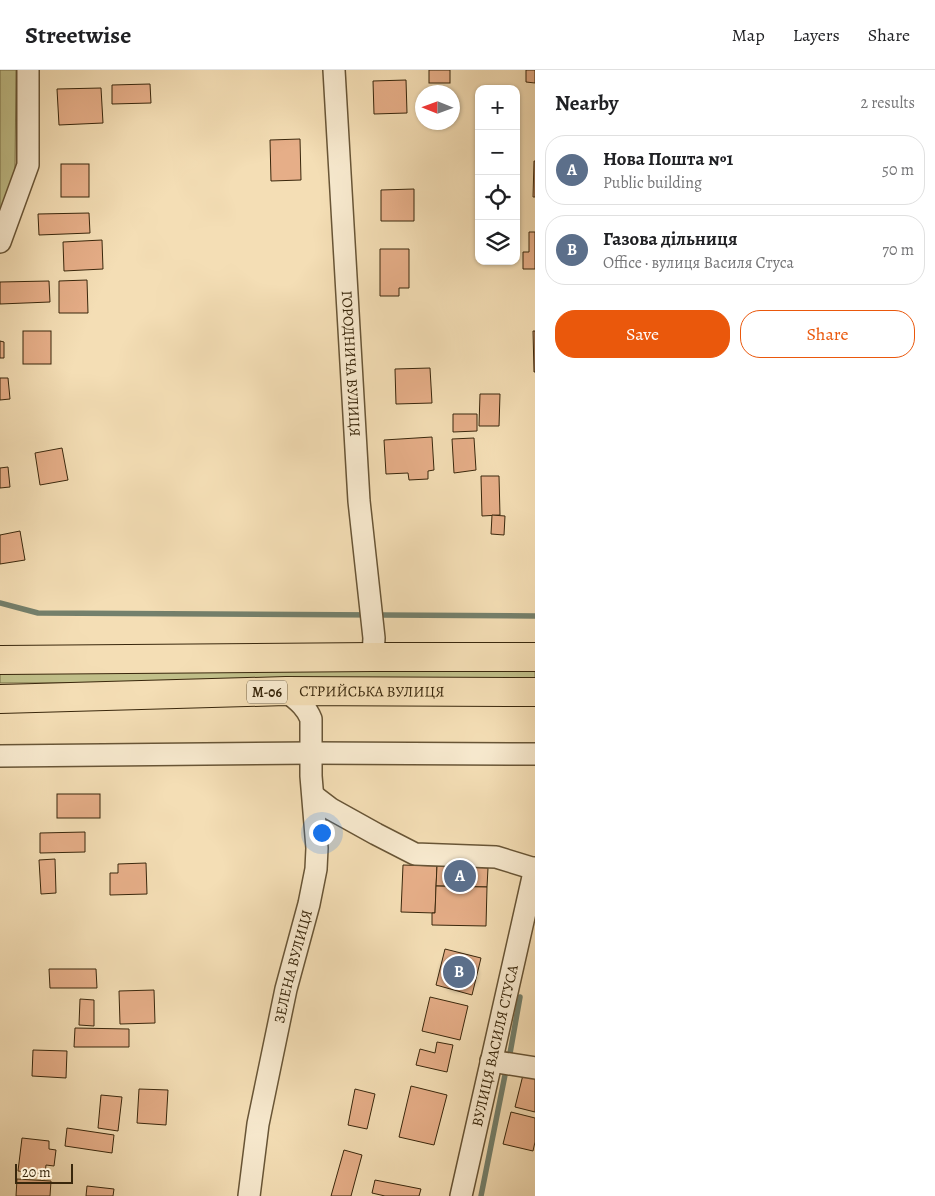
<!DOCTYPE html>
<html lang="en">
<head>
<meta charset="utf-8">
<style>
  :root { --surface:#fff; --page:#f2f2f2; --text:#202124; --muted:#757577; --line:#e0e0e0; --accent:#ea580c }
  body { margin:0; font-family:Alegreya,serif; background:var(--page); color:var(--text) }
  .controls { position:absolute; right:15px; top:15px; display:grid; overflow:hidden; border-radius:10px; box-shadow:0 1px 4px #0004 }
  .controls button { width:45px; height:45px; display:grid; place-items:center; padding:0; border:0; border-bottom:1px solid var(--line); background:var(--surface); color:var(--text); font:25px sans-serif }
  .compass { position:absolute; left:415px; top:15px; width:45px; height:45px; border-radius:50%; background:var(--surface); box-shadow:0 1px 4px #0004; rotate:271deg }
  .scale { position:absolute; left:15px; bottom:12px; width:58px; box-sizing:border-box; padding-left:5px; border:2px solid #39270c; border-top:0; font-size:14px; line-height:18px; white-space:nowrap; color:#39270c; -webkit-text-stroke:4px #f8eacf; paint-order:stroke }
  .you { position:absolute; left:321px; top:762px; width:18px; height:18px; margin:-12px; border:4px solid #fff; border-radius:50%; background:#1a73e8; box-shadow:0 0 0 8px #1a73e833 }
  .badge { display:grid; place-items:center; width:32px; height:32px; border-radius:50%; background:var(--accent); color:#fff; font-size:16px; font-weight:700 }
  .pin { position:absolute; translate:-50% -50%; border:2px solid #fff; box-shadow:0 1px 5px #0006 }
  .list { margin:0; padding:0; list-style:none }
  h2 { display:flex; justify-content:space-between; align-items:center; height:65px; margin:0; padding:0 20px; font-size:21px }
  h2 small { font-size:16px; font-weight:400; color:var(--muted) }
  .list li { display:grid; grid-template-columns:32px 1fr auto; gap:15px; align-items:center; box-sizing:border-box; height:70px; margin:0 10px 10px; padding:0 10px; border:1px solid var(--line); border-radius:20px }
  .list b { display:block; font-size:19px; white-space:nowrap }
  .list p { margin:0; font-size:16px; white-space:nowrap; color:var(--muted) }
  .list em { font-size:16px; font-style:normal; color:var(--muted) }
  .actions { display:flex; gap:10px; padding:15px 20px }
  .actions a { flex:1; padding:11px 0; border:1px solid var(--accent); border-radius:20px; text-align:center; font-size:18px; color:var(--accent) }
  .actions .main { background:var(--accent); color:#fff }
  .icon { flex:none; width:28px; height:28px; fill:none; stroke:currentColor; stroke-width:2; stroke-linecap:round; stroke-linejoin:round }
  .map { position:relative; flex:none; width:535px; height:1126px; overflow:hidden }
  header { display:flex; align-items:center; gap:30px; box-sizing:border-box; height:70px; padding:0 25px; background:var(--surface); border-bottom:1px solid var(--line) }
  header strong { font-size:24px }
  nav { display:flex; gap:28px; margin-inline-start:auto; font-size:18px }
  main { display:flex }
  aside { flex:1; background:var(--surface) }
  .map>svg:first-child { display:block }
</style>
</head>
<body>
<header>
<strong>Streetwise</strong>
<nav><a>Map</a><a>Layers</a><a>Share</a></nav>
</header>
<main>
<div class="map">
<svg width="535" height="1126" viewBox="0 0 535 1126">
  <rect width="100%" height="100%" fill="#f4deb5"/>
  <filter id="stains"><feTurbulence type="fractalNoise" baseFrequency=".004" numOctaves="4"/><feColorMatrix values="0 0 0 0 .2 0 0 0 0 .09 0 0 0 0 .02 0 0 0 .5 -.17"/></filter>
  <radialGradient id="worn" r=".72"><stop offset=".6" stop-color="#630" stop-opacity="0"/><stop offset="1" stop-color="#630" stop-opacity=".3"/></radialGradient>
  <!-- green -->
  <g fill="#c1c08a" stroke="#7d744b">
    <path d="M0,0H16L15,100L0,143Z"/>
    <path d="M535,600V611L0,613V601Z"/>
  </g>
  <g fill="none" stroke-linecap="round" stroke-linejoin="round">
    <!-- stream -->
    <g stroke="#74806c" stroke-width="5.5">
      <path d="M0,533L38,543L535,546"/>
      <path d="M509,989L520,927"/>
      <path d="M481,1126L505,1005"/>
    </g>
  </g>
  <!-- building -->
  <g fill="#e6ae88" stroke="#39270c">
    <rect x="429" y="0" width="21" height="13"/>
    <path d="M526,0H535V13L526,12Z"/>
    <path d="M406,10L407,43L374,44L373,11Z"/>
    <path d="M150,14L151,33L112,34V15Z"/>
    <path d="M101,18L103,53L59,55L57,19Z"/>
    <path d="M300,69L301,110L271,111L270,70Z"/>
    <path d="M534,91H535V127H533Z"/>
    <rect x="61" y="94" width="28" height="33"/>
    <path d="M414,119V151H381V120Z"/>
    <path d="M89,143L90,163L39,165L38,144Z"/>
    <path d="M529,162H535V199H523V182H529Z"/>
    <path d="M102,170L103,199L64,201L63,172Z"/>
    <path d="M380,179H409V218H399V226H380Z"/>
    <path d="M87,210L88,243H59V211Z"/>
    <path d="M49,211L50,232L0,234V212Z"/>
    <rect x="23" y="261" width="28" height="33"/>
    <path d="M533,261H535V302H534Z"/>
    <path d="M0,271L4,272V288H0Z"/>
    <path d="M430,298L432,333L396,334L395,299Z"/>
    <path d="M0,308H8L10,329L0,330Z"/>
    <path d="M480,324H500L499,356H479Z"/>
    <path d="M453,344H477V361L453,362Z"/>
    <path d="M432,367L434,400L428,401V409L409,410L408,403L386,404L384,370Z"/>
    <path d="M474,368L476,400L454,403L452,369Z"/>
    <path d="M62,378L68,410L40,415L35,383Z"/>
    <path d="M8,397L10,417L0,418V398Z"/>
    <path d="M481,406H499L500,445L482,446Z"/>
    <path d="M492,445L505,446L504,465L491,464Z"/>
    <path d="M20,461L25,490L0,494V465Z"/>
    <rect x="57" y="724" width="43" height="24"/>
    <path d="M85,762V782L40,783V763Z"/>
    <path d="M55,789L56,823L41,824L39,790Z"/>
    <path d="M146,793L147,824L110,825V803H118V794Z"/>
    <path d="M403,795L437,796L435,843L401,842Z"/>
    <path d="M437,796L488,798L487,817L436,816Z"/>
    <path d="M436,816L487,817L486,856L432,855V843H435Z"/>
    <path d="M445,879L481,888L472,925L436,915Z"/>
    <path d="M49,899H96L97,918H50Z"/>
    <path d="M154,920L155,953L120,954L119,921Z"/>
    <path d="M430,927L468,936L460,970L422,961Z"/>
    <path d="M80,929L94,930V956L79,955Z"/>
    <path d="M75,958L129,959V977H74Z"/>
    <path d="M437,972L453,975L447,1002L416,995L420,979L435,983Z"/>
    <path d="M33,980L67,981L66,1008L32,1006Z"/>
    <path d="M524,1001L535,1004V1042L515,1037Z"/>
    <path d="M411,1016L447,1025L434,1075L399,1067Z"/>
    <path d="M139,1019L168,1020L166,1055L137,1053Z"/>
    <path d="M355,1019L375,1024L367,1059L348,1055Z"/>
    <path d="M101,1025L122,1027L118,1061L98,1058Z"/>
    <path d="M511,1042L535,1048V1072L533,1081L503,1074Z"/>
    <path d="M67,1058L114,1065L112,1083L65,1076Z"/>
    <path d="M22,1068L49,1071V1079L56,1080L54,1096L46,1095L45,1104L18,1101Z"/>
    <path d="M344,1080L362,1085L351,1126H331Z"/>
    <path d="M17,1109L51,1111L50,1126H16Z"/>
    <path d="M375,1110L421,1119L419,1126H385L372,1123Z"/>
    <path d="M87,1116L114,1119L113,1126H86Z"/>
  </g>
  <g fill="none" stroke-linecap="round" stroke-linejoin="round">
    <defs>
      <g id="minor">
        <path id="s1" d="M334,0L359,431L374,568L373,587"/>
        <path d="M0,172L28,95V0"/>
        <path d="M0,686L312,683L535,684"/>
        <path d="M314,726L331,739L376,764L415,784L496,787L535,799"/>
        <path d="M491,991L535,998"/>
        <path id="s2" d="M249,1126L258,1054L286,919L309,834L316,799L317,778L311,706V649C306,636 297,630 286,621"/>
        <path id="s3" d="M461,1126L535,798"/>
      </g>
      <g id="highway">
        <path d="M0,590L373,587H535"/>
        <path id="s4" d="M0,629L286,621L535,622"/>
      </g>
    </defs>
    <!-- minor casing -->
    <use href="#minor" stroke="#685536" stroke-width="24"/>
    <!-- highway casing -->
    <use href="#highway" stroke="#39270c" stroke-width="30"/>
    <!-- minor -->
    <use href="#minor" stroke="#f8eacf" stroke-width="21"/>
    <!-- highway -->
    <use href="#highway" stroke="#f4deb5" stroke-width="28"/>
  </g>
  <g text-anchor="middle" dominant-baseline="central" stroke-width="5" stroke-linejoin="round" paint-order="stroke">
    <!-- shield labels -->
    <rect fill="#f8eacf" stroke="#726246" stroke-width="1" x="247" y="610.5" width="40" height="23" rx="4"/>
    <g font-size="14" font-weight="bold" fill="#39270c">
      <text x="267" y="622">М-06</text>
    </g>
    <!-- street labels -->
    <g font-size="15" fill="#39270c" stroke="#f8eacf">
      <text stroke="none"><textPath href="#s1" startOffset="294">ГОРОДНИЧА ВУЛИЦЯ</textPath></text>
      <text stroke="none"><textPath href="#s4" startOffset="372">СТРИЙСЬКА ВУЛИЦЯ</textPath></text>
      <text stroke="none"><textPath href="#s2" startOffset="234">ЗЕЛЕНА ВУЛИЦЯ</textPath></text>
      <text stroke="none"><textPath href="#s3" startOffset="154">ВУЛИЦЯ ВАСИЛЯ СТУСА</textPath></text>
    </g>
  </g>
  <rect width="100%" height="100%" filter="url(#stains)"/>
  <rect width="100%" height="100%" fill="url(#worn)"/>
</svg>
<div class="controls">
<button>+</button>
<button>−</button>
<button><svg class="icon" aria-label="locate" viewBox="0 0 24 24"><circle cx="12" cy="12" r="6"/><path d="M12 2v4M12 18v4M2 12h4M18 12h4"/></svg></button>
<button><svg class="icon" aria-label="layers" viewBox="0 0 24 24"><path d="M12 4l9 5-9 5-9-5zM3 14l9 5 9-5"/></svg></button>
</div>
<svg class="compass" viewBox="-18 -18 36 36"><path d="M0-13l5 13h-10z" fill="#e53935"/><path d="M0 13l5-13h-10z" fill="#757577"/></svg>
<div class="scale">20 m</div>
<div class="you"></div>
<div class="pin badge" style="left:460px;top:806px;background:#5c6f8a">A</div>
<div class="pin badge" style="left:459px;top:902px;background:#5c6f8a">B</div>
</div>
<aside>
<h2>Nearby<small>2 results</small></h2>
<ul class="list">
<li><span class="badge" style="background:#5c6f8a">A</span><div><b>Нова Пошта №1</b><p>Public building</p></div><em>50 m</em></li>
<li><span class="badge" style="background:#5c6f8a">B</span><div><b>Газова дільниця</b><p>Office · вулиця Василя Стуса</p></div><em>70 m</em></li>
</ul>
<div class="actions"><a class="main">Save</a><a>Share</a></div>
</aside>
</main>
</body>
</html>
